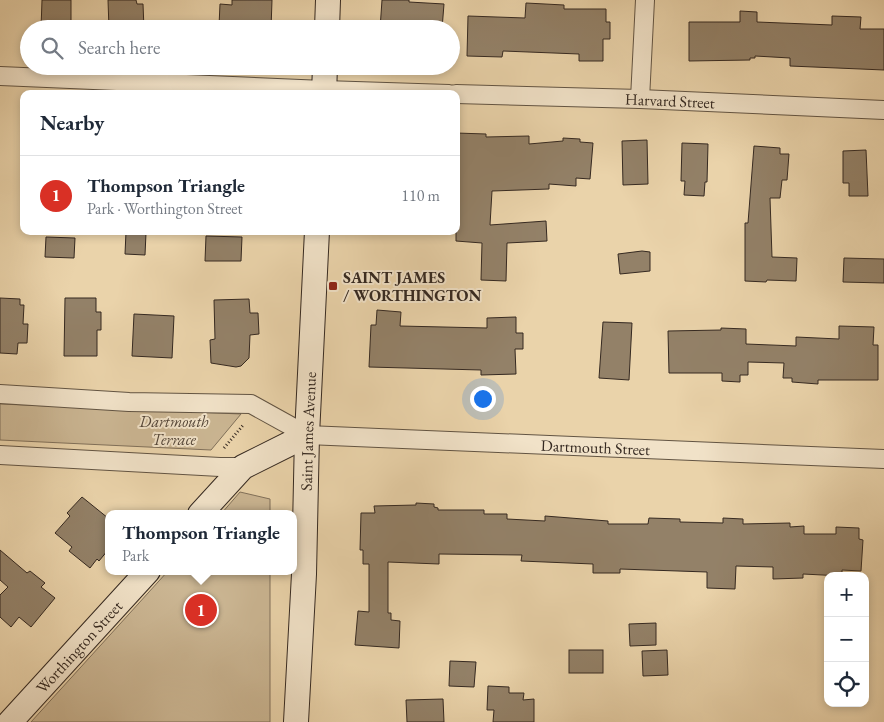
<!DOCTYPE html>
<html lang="en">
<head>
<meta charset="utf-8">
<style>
  :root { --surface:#fff; --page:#f2f2f3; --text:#1f2937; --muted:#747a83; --line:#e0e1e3; --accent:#d93025 }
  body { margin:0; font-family:"EB Garamond",serif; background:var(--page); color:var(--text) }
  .controls { position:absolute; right:15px; bottom:15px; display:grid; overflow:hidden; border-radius:10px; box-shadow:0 2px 8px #0003 }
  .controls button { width:45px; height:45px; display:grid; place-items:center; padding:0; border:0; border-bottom:1px solid var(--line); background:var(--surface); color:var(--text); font:25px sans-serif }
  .you { position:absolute; left:482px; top:398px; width:18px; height:18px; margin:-12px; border:4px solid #fff; border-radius:50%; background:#1a73e8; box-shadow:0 0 0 8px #1a73e833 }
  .badge { display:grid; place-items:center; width:32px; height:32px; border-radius:50%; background:var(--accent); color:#fff; font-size:16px; font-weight:700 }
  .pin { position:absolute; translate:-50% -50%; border:2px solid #fff; box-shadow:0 1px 5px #0006 }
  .popup { position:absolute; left:105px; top:510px; width:192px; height:65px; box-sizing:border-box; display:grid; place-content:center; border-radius:10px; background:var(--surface); filter:drop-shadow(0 1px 4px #0005); font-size:16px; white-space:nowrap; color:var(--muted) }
  .popup b { font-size:19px; color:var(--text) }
  .popup::after { content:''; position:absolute; left:50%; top:100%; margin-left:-10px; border:10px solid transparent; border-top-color:var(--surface) }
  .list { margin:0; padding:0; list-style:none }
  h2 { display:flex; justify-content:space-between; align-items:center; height:65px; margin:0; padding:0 20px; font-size:21px }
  h2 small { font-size:16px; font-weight:400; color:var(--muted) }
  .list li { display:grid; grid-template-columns:32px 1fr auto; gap:15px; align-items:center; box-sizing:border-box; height:80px; padding:0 20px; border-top:1px solid var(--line) }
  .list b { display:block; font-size:19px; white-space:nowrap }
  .list p { margin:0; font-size:16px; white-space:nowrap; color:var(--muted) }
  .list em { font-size:16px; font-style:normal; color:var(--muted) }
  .icon { flex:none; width:28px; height:28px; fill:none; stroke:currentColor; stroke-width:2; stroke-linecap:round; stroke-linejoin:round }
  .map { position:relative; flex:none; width:884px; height:722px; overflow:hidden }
  .search { position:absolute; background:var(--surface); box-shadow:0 2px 8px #0003; left:20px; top:20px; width:440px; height:55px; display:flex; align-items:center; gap:12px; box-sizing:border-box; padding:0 18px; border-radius:28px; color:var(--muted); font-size:19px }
  .panel { position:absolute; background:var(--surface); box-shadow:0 2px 8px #0003; left:20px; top:90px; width:440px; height:145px; border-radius:10px }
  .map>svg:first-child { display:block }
</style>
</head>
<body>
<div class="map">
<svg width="884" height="722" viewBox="0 0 884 722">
  <rect width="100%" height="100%" fill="#ead3aa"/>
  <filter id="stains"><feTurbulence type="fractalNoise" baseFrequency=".004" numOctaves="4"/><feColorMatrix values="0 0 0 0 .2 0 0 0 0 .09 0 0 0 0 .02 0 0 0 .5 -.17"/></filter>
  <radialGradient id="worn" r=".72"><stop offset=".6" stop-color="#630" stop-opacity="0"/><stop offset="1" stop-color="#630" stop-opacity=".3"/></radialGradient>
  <!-- green -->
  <g fill="#cbb693" stroke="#80705a">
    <path d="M0,404L241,414L211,450L0,440Z"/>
    <path d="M240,492L270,499V514H221Z"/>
    <path d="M168,571H270V722H31Z"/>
  </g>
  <!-- building -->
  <g fill="#938168" stroke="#352921">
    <path d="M42,0H71V29H41Z"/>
    <path d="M108,0H136L137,4H143L144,29H109Z"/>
    <path d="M232,0H272L271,29H221V26H219L220,4L232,5Z"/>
    <path d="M382,0H409V2L444,4L442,29H380Z"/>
    <path d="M526,3L564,5V9H606V22H610V39H603V61H579V54L503,51L502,57L467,56L468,16L525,18Z"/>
    <path d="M740,11L757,12V22L832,25V16L861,17L860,29H884V70L790,66V58L755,56V58H750V60L689,61V22H740Z"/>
    <path d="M456,133L486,134V137L529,136V144L563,141V138L580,139V142L593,143L590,179L576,178V186L549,184V189L492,191L490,225L546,221L547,241L507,243L506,281L481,280L482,243L456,241Z"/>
    <path d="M647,140L648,184L623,185L622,141Z"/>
    <path d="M682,143L708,144L707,182H705L704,196L684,195L685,181H681Z"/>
    <path d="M754,146L780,148V154H789L787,180H782L780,198H770L772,257L797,258L796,281L767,280L766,282L745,281V223H748Z"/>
    <path d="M866,150L868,196H849V183H843V151Z"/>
    <path d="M126,232L146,233L145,255L125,254Z"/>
    <path d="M206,236L242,237L241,261H205Z"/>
    <path d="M46,237L75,238L74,258L45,257Z"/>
    <path d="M642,251L650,252V271L620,274L618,254Z"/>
    <path d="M844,258L884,259V283L843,282Z"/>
    <path d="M0,298L20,299V305H24L23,324H28L27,343H18L17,354L0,353Z"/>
    <path d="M65,298H96V312H101V330H97V356H64Z"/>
    <path d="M249,299L250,313H258L259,334L250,335L249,358L241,366L236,367L211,363L210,340L215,339L214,300Z"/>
    <path d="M377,310L401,312L400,326L487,328V318L516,317V333H523V349H515L516,374L481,375V370L369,367L371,325H376Z"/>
    <path d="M134,314L174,316L172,358L132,356Z"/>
    <path d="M603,322L632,323L629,380L599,378Z"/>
    <path d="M839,326L874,327L873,345H878V380H818V384L792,382V378H783L784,363L748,362V375H740V382L722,381V373H669L668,331L721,330V328L746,329V344L796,346V337L839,339Z"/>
    <path d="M82,497L108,518V550L99,561L97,559L90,568L69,551L72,547L55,533L70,516L67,513Z"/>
    <path d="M416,503L434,504V507L438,508V510H484V514H507V519L545,521V516L608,521V524H648L649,518L680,519V522L723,523V518L743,519V524L790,523V527L804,526V534H836V527L859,528V539L863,540L861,571L842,570V576L803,574V578L773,579V567L736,566L735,589L707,588V572L620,569V573H593V564L521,561L522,555L439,554V564L388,562V613H391V620L400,621L399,648L355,645L358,611L369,612V564H363V550H360L361,513H375L374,506L416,505Z"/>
    <path d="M0,550L27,573L30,571L45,583L41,587L55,598L31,627L19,617L11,627L0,617V595L8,587L0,580Z"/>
    <path d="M656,623V645L630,646L629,624Z"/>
    <rect x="569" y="650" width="34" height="23"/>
    <path d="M667,650L668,675L643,676L642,651Z"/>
    <path d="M450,661L476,662L474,687L449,686Z"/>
    <path d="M488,686L509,687V693H524L523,700L534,699V722H493L494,710H487Z"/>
    <path d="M443,699L444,722H407L406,700Z"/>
  </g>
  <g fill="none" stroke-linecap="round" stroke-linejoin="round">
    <defs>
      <g id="street">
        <path d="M0,76L324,90L449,94"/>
        <path id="s1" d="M456,94L640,99L884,110"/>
        <path d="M640,99L645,0"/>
        <path id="s2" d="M0,394L129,402L251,404L307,435L884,459"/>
        <path d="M0,455L220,467H243"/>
      </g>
      <g id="secondary">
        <path d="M327,29L328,0"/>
        <path d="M324,94L325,66"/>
        <path d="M200,514L243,467L307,435"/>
        <path id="s3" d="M10,722L148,571"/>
        <path id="s4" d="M296,722L304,574L307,435L317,231"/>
      </g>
    </defs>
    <!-- street casing -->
    <use href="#street" stroke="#625443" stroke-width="20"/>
    <!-- secondary casing -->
    <use href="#secondary" stroke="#352921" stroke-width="26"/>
    <!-- path -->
    <path stroke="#352921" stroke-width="3" stroke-dasharray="1 2.5" stroke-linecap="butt" d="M224,448L244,424"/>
    <!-- street -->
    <use href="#street" stroke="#f1e2c8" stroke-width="18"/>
    <!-- secondary -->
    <use href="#secondary" stroke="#f1e2c8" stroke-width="24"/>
  </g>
  <!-- markers -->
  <rect fill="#8f2418" stroke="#f1e2c8" stroke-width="2" x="328" y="281" width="10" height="10" rx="2.5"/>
  <g text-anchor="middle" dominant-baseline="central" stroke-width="4" stroke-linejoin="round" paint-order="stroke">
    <!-- street labels -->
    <g font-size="16" fill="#352921" stroke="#f1e2c8">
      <text stroke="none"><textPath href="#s1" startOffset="214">Harvard Street</textPath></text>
      <text stroke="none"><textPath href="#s4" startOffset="291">Saint James Avenue</textPath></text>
      <text stroke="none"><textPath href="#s2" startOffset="604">Dartmouth Street</textPath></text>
      <text stroke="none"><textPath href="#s3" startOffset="102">Worthington Street</textPath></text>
    </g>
    <!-- poi labels -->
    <g font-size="16" font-weight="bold" fill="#352921" stroke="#f1e2c8" text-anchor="start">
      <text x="343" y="277">SAINT JAMES<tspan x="343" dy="18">/ WORTHINGTON</tspan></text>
    </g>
    <!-- park labels -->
    <g font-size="16" font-style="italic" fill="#534538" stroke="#f1e2c8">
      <text x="174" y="421">Dartmouth<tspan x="174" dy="18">Terrace</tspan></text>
    </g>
  </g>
  <rect width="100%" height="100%" filter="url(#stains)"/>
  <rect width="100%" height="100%" fill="url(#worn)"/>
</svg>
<div class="controls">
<button>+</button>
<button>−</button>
<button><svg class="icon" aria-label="locate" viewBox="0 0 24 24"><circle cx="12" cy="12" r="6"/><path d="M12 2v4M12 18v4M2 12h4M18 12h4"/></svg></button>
</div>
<div class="you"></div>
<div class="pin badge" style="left:201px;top:610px">1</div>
<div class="popup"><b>Thompson Triangle</b>Park</div>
<div class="search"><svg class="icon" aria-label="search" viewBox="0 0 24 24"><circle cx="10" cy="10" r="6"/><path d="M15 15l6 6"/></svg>Search here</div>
<section class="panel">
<h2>Nearby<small></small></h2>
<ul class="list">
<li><span class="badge">1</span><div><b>Thompson Triangle</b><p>Park · Worthington Street</p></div><em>110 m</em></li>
</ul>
</section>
</div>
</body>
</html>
